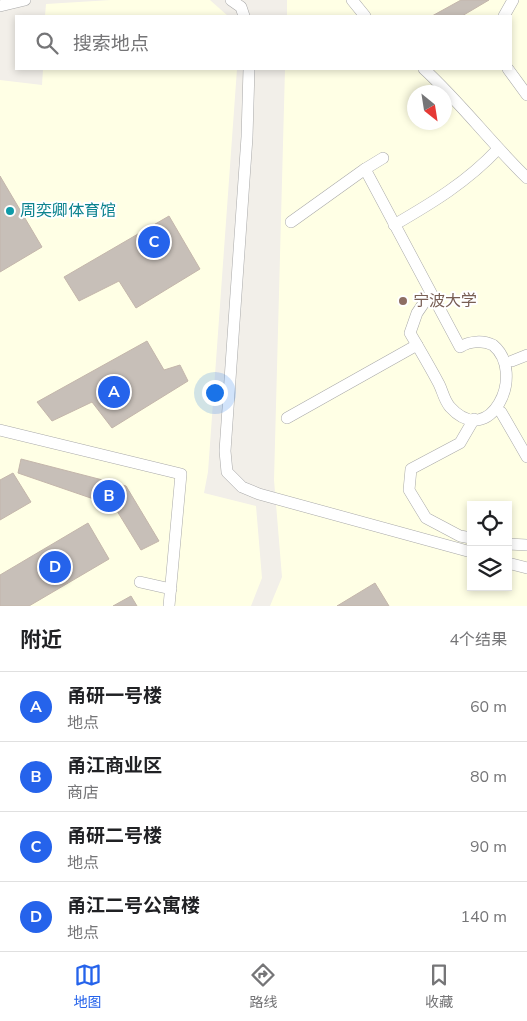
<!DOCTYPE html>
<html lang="zh">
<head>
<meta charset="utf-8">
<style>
  :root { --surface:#fff; --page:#f6f6f6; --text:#202124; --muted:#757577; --line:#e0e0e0; --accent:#2563eb }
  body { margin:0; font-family:"Nunito Sans","Noto Sans SC",sans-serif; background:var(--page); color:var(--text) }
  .controls { position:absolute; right:15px; bottom:15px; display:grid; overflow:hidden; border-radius:0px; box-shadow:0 2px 8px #0003 }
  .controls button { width:45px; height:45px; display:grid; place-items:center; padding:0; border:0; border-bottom:1px solid var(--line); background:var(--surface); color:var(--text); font:25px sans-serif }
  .compass { position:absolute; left:407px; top:85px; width:45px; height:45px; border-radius:50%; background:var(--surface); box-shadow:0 2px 8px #0003; rotate:150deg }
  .you { position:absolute; left:214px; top:392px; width:18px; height:18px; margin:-12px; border:4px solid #fff; border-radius:50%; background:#1a73e8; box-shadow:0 0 0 8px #1a73e833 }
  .badge { display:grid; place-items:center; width:32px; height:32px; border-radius:50%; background:var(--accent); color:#fff; font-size:16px; font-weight:700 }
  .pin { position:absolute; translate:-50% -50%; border:2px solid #fff; box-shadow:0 1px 5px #0006 }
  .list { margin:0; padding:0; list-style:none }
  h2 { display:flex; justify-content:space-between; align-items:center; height:65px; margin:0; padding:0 20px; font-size:21px }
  h2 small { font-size:16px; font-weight:400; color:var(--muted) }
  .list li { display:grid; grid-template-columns:32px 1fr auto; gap:15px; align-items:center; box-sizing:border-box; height:70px; padding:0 20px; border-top:1px solid var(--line) }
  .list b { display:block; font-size:19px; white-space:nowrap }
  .list p { margin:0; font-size:16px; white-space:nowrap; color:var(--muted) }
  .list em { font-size:16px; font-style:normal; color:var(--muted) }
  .icon { flex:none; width:28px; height:28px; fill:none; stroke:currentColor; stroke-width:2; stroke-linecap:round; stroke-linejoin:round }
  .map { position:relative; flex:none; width:527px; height:606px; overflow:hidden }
  .search { position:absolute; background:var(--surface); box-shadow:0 2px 8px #0003; left:15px; right:15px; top:15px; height:55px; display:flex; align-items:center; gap:12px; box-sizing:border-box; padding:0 18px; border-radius:0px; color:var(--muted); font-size:19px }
  .sheet { height:345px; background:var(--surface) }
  nav { display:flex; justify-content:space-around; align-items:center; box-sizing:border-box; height:70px; border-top:1px solid var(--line); background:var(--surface); font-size:14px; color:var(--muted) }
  nav a { display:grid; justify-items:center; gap:2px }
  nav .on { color:var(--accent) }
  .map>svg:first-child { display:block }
</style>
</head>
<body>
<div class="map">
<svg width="527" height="606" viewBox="0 0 527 606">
  <rect width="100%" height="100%" fill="#f2efe9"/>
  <!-- education -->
  <g fill="#ffffe5" fill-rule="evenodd">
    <path d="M111,0H210L228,16H45L46,4Z"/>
    <path d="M287,0H527V606H270L282,577L274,480L285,69H511V16H287ZM414,92H444V122H414ZM471,505H508V587H471Z"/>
    <path d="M43,69H237L208,472L204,493L256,506L262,578L251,606H0V80L42,85Z"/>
  </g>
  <!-- building -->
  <g fill="#c7bfb8" stroke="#c4b6ab">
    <path d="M461,0H489L462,16H432Z"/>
    <path d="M0,176L42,247L0,272Z"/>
    <path d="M169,216L200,269L136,308L119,281L79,301L64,277Z"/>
    <path d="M147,341L164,370L180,365L188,381L112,428L92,402L52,421L37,402Z"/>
    <path d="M21,459L126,486L159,541L141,550L114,506L18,473Z"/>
    <path d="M13,473L31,502L0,520V480Z"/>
    <path d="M88,523L109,559L29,606H0V575Z"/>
    <path d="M375,583L389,606H337Z"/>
    <path d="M131,596L137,606H113Z"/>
  </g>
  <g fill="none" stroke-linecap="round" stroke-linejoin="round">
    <defs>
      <g id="minor">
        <path d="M231,0L241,7L244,16"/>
        <path d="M352,0L365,16"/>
        <path d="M0,6L25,0"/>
        <path d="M504,16L513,0"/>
        <path d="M249,69L247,137L225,451L227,472L242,487L259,494L471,552"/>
        <path d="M424,69C461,103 491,143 527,178"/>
        <path d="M508,69L527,95"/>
        <path d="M365,169L383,158"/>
        <path d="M291,222L365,169L460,347C470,341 483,340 493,345C527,373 490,451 450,407C444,400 443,392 439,384C430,367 420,350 410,333L417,313L430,294"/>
        <path d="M394,225C432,203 467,182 498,149"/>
        <path d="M512,361L527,355"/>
        <path d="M501,412L527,457"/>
        <path d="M287,418L417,345"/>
        <path d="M0,430L181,474L169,606"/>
        <path d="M471,538L460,536L426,518L409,490L411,469L460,443L474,419"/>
        <path d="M508,544L527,545"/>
        <path d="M508,563L527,568"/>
        <path d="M140,582L171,589"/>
      </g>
    </defs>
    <!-- minor casing -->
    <use href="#minor" stroke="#a9a9a9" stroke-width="12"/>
    <!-- minor -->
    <use href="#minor" stroke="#fff" stroke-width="11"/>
  </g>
  <!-- markers -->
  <circle fill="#0f9aa8" stroke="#fff" stroke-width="2" cx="10" cy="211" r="5"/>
  <circle fill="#8d6e63" stroke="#fff" stroke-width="2" cx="403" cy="301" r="5"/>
  <g text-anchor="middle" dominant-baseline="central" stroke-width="4" stroke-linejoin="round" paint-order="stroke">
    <!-- culture labels -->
    <g font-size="16" fill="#0d838f" stroke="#fff" text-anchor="start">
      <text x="20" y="211">周奕卿体育馆</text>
    </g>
    <!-- education labels -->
    <g font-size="16" fill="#785e54" stroke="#fff" text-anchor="start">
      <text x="413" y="301">宁波大学</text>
    </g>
  </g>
</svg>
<div class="controls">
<button><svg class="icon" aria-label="locate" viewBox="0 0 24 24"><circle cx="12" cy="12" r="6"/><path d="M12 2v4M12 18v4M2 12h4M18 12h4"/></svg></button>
<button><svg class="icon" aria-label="layers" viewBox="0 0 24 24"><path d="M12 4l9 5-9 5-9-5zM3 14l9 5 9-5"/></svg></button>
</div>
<svg class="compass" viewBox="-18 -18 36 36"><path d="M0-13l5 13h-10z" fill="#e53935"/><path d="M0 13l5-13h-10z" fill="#757577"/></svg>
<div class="you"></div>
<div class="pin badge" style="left:114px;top:392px">A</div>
<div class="pin badge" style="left:109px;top:496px">B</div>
<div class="pin badge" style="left:154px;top:242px">C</div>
<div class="pin badge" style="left:55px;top:567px">D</div>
<div class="search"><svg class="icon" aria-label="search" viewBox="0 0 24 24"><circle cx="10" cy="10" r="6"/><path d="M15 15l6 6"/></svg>搜索地点</div>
</div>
<section class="sheet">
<h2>附近<small>4个结果</small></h2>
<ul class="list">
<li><span class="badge">A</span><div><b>甬研一号楼</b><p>地点</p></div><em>60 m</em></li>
<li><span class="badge">B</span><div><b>甬江商业区</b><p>商店</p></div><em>80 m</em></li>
<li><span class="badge">C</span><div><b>甬研二号楼</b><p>地点</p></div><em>90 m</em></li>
<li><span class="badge">D</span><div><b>甬江二号公寓楼</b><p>地点</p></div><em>140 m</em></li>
</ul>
</section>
<nav>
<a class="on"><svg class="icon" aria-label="map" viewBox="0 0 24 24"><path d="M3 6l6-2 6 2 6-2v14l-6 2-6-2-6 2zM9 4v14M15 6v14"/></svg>地图</a>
<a><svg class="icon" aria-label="directions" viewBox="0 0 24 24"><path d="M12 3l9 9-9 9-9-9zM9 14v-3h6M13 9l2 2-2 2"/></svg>路线</a>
<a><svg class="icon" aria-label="saved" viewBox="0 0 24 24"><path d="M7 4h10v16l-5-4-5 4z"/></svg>收藏</a>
</nav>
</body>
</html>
